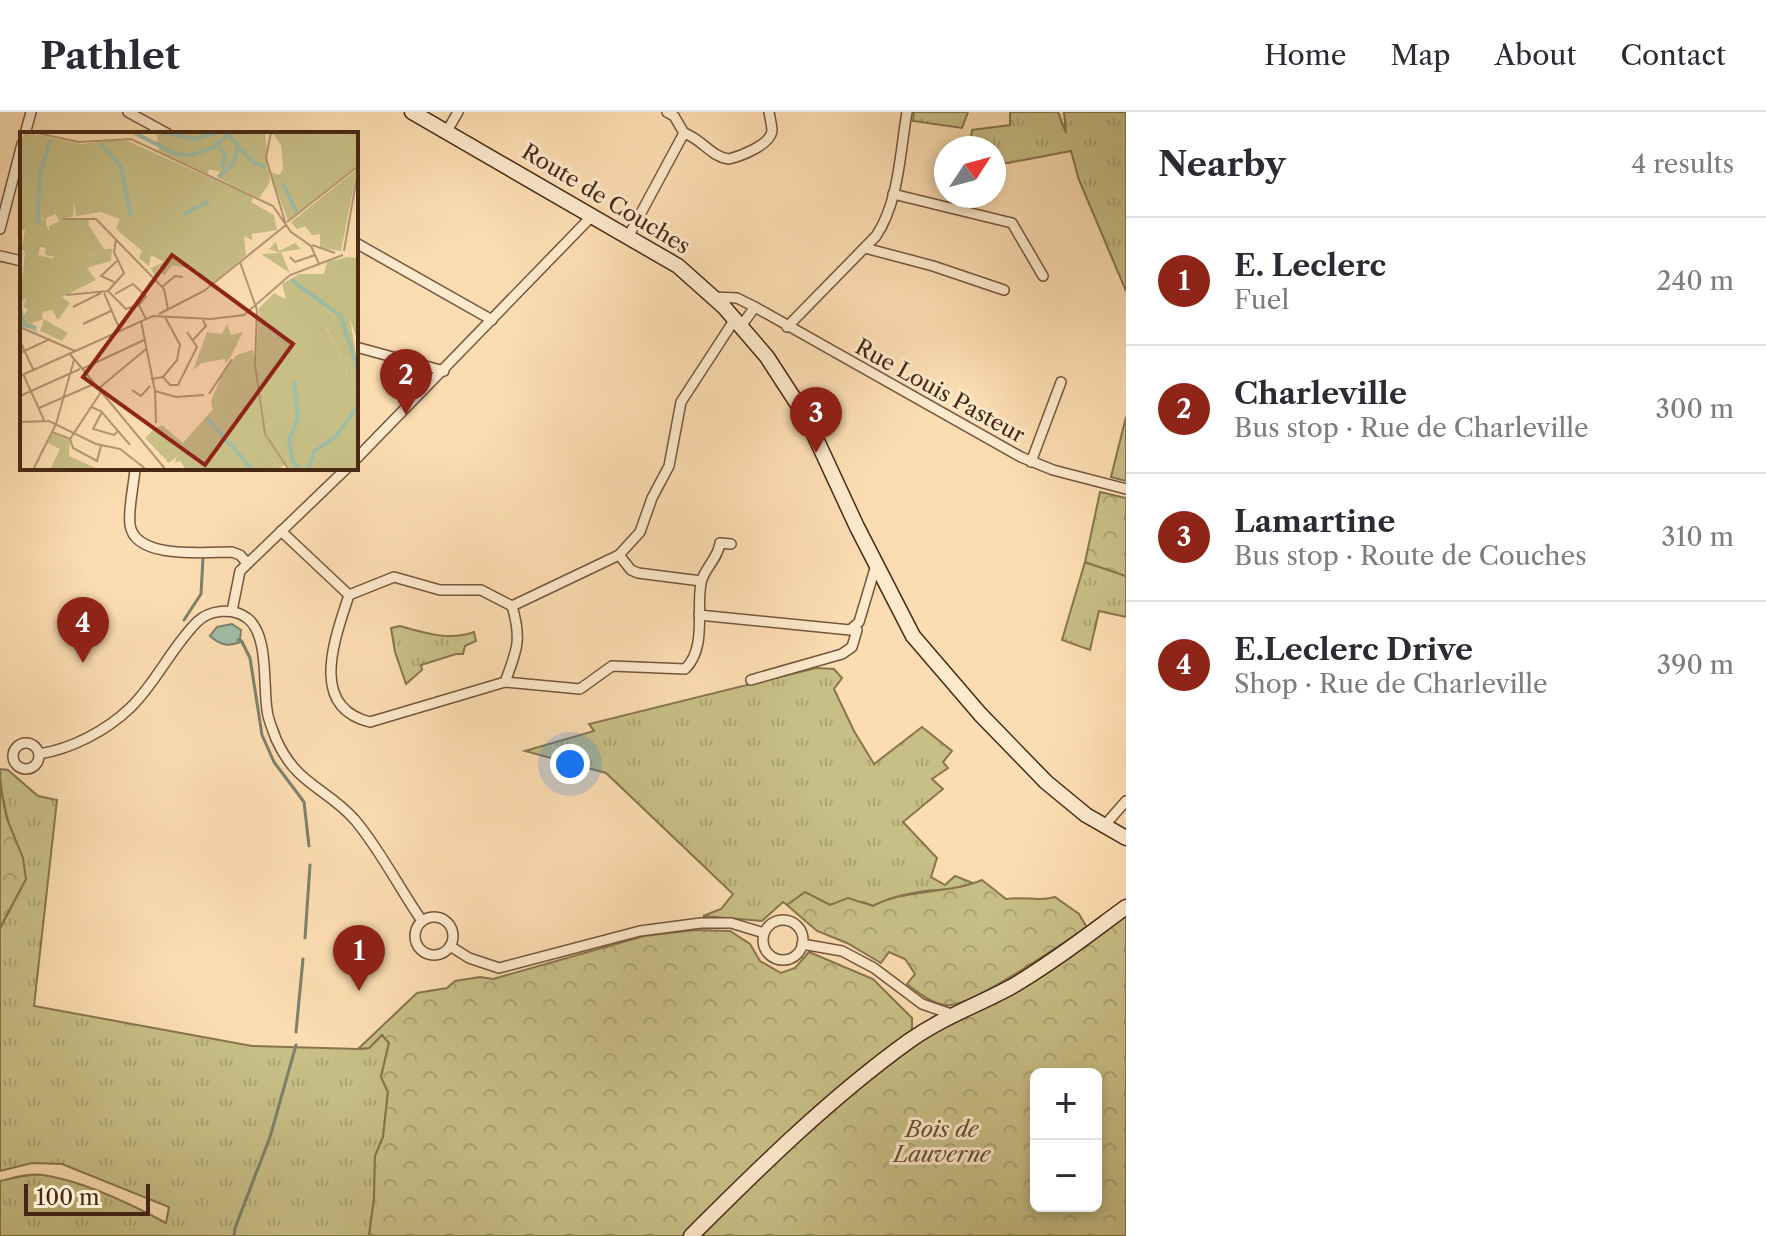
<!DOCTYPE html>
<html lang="en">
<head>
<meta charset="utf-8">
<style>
  :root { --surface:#fff; --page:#f7f7f7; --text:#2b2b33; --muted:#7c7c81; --line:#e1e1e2; --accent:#8f2418 }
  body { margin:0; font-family:"Libre Caslon Text",serif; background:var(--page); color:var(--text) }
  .controls { position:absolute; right:24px; bottom:24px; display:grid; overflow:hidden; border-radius:12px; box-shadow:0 4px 12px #0003 }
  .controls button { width:72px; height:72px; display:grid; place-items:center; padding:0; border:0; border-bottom:2px solid var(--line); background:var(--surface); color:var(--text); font:40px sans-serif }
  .compass { position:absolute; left:934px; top:24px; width:72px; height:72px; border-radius:50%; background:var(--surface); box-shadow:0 4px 12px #0003; rotate:54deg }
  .scale { position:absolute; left:24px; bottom:20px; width:126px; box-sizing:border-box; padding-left:8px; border:4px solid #482814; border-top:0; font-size:22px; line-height:28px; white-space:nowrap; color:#482814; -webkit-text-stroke:6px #fde9cc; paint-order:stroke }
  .you { position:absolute; left:570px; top:652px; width:28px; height:28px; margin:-20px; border:6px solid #fff; border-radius:50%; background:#1a73e8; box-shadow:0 0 0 12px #1a73e833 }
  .badge { display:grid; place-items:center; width:52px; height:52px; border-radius:50%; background:var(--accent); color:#fff; font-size:26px; font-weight:700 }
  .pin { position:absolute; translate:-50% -66px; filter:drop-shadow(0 2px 4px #0008) }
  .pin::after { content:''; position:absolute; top:42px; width:28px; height:24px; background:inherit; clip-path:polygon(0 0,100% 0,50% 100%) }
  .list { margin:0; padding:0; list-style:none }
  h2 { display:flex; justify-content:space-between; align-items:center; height:104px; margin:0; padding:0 32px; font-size:34px }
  h2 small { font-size:26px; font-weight:400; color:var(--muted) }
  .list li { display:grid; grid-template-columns:52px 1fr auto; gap:24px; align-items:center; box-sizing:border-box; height:128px; padding:0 32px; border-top:2px solid var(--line) }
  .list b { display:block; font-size:30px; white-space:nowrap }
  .list p { margin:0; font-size:26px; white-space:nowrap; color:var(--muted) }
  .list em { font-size:26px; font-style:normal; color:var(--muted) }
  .map { position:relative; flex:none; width:1126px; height:1124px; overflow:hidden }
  header { display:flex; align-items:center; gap:48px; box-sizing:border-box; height:112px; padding:0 40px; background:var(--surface); border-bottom:2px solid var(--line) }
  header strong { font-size:38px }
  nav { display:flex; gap:44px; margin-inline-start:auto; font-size:28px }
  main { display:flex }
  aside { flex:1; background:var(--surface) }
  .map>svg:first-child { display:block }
</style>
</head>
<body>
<header>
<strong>Pathlet</strong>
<nav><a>Home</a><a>Map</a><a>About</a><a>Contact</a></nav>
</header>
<main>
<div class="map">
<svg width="1126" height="1124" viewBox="0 0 1126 1124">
  <defs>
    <pattern id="grass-tufts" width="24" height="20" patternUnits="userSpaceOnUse" patternTransform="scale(2)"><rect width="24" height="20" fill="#c7bf86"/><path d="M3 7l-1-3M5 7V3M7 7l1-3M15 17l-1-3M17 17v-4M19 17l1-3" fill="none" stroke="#aca473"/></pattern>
    <pattern id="forest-crowns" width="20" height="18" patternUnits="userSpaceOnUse" patternTransform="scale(2)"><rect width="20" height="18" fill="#c7bf86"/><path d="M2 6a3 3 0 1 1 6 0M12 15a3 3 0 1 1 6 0" fill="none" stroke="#aca473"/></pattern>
  </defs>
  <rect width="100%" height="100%" fill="#fcddb1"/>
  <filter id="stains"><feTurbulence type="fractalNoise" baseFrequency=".0025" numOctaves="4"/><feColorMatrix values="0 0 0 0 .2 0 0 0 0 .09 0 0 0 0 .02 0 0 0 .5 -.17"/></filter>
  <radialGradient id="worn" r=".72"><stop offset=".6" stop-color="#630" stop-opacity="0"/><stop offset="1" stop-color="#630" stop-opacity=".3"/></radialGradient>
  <!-- grass -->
  <g fill="url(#grass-tufts)" stroke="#88744d" stroke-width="2">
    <path d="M914,0H968L962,16L913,9Z"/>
    <path d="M1010,0H1058L1066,21L1064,0H1126V179L1079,68L1071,39L1008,51L994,50V36H970L972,18L1010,13Z"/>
    <path d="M1126,305V369L1111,365Z"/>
    <path d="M1085,450L1126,464V505L1099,499L1090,538L1062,528Z"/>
    <path d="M400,514C424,521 450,529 474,520L476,529L465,534L463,542H456L421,553L422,558L406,572L395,540L391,516Z"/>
    <path d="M816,556L834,557L842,566L834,577L854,619L874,652L922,615L952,639L943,650L948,656L932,667L943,677L903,710L937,746L931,765L945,773L955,764L973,771C960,777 949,777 935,778C913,780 892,784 873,794L863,790L830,793L805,781L787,793L783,790L762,809L703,804L721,797L733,782L606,661L525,639L594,619L589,612Z"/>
    <path d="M0,657L8,658L38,684L57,688L34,894L252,934L358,937L369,936L382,923L389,931L381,965L388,980L383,1025L375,1044L374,1087L369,1124H0V1069C14,1066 29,1061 43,1063C83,1069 131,1092 166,1111L169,1095L62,1052L32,1051L0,1059V816L26,767C16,731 0,695 0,657Z"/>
  </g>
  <!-- forest -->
  <g fill="url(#forest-crowns)" stroke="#88744d" stroke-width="2" fill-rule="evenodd">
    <path d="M1100,380L1126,386V464L1085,450Z"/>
    <path d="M0,674L7,707L23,746L26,767L0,816Z"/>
    <path d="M982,768L1006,787C1024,784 1038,790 1055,785L1079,802L1087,816C1055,835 984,887 951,893C935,895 919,881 907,872L915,862L905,847L889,840L881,851L847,831L817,819L787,793L805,780L830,793L848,786L873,794C907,776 946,783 982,768Z"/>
    <path d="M1126,803V1124H699C761,1065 821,1004 889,952C962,896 1047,851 1126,803ZM1036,962H1096V1094H1036Z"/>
    <path d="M695,818L730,819L750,832L760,849L781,861L795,856L809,840L873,867L912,906V921L685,1124H369L374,1087L375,1044L383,1025L388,980L381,965L389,931L382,923L369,936L358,937L417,881L447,876L455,869L480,865L493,867L644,824Z"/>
  </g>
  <!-- water -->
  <path fill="#a0bda7" stroke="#7d816c" stroke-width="2" d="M232,512L241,518L240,527L242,529C230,535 221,534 210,524L217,515Z"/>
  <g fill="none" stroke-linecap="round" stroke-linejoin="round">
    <!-- stream -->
    <g stroke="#7d816c" stroke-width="3">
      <path d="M184,508L201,482L203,446"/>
      <path d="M238,528L242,530L250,546L262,623L274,650L304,690L309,734"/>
      <path d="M305,826L310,753"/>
      <path d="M296,920L303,847"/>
      <path d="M234,1124L235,1116L270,1025L296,933"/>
    </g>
    <defs>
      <g id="street">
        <path d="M128,0L168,22"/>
        <path d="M667,0L674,4L684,21"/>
        <path d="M447,19L458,0"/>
        <path d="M25,22L31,0"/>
        <path d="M893,82L1012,111L1043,164"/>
        <path d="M0,117L22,32"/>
        <path d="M628,125L684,21C702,27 711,45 729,47C741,44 770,33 772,19C772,14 770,6 769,0"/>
        <path d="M356,131L492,208"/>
        <path d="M865,136L933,154L1004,178"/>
        <path d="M0,144L22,149"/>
        <path d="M713,185L737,186L755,195L1021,345L1053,358L1126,377"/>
        <path d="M741,214L755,195"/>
        <path d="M787,215L876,124C899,90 900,40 907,0"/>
        <path d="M356,235L444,259"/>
        <path d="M356,347L592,104"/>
        <path d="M1031,350L1061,270"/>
        <path d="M135,356C134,374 128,395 130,413C135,448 206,440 232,440L240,443L247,451"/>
        <path d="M281,419L349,483C336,524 307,595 370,610L505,570L580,577L612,554L685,557C707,536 696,498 701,471C704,456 718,447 720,431L731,432"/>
        <path d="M619,443L631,458L638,461L701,469"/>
        <path d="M349,483L394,465L440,478H481L512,494L619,443L640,420L652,386L669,354L681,290L735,207"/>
        <path d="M232,499L240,459L347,356"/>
        <path d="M699,503L850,518L859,510L876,453"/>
        <path d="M751,568L842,542L852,535L857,518L855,515"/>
        <path d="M505,570C517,538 522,528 512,494"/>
        <circle cx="26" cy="644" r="13"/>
        <path d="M39,642C71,637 106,619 130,596C156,571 171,536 197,510C209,498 233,495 247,506C269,522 263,573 267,598C268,608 273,618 276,627C297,674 326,675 355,708C381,739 399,776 422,809"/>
        <path d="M1104,714L1126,689"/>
        <circle cx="434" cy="824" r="19"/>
        <circle cx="783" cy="828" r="20"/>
        <path d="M802,832L842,839L874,856L922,892L951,902"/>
        <path d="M450,834L469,846L499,856L640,819L701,811H731L764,821"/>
      </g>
      <g id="secondary">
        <path d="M412,0L678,154L724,195L767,245L806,305L857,415L913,524L980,602L1046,670L1086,703L1126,726"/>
        <path d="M691,1124C760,1055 830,986 909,929C943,905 976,894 1011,875C1051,852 1089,822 1126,795"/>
      </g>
    </defs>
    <!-- street casing -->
    <use href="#street" stroke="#75553b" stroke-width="12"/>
    <!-- secondary casing -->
    <use href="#secondary" stroke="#482814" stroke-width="17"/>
    <!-- street -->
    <use href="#street" stroke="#fde9cc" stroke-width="9"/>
    <!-- secondary -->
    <use href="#secondary" stroke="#fde9cc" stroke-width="14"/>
  </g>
  <g text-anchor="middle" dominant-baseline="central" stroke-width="6" stroke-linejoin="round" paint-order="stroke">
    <!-- street labels -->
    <g font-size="22" fill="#482814" stroke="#fde9cc">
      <text transform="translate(606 87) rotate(31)">Route de Couches</text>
      <text transform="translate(940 279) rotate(29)">Rue Louis Pasteur</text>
    </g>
    <!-- park labels -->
    <g font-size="22" font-style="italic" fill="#684e30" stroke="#fde9cc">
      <text x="942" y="1017">Bois de<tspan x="942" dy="25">Lauverne</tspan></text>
    </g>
  </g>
  <!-- overview -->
  <g transform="translate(20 20)">
    <rect width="338" height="338" fill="#fcddb1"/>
    <path d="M5,0L61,12L103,7L233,65L231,70L254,83L257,98L232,102V108L224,104L226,123L190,154L177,138L152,133L144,144L139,134L136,147L131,136L144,130L131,123L129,134L119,126L122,119L96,97L100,87L81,80L56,84L54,68L53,85H48L47,71L37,80L32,74L36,65L22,86L30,100L29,94L40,89L41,95L70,86L68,92L84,117L83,123L42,118L39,125L25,123L26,116L20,115L18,123L67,136L76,148L42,165L50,171L38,188L32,178L23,180L22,186L48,201L42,209L20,199L24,187L12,191L18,201L0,189V179L2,185L8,178L3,174L7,166L0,170L5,121L3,117L0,121V108L2,116L5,98H0V12ZM136,0H245L250,50L239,66L198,46L200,40L189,37L188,42L139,19ZM252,0H338V33L268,88L249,39L259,43L263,37L261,13ZM337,37L321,119L300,116V102L292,103L285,94L277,97L271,90ZM256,110L259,119L275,111L281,117L261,120L270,141L241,122L260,121L249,117ZM328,125L338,126V210L330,187L338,235L325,204L338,238V259L327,248L326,235L306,194L315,183L262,152L279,142H304L307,130ZM207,192L211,203L223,200L210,226L205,232V227L182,231L173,238L187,200L202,202ZM194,276L240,313L259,335L268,338H166L160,329L154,331L157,325L148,331L145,327L155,320L153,312L148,302L134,297L142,293L163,311ZM338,276V338H270L265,332L314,303ZM32,301L50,309L49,324L80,338H30L40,317L28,311Z" fill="#c7bf86"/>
    <path d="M37,64L32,73L36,79L48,70V86H62L61,92L42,96L36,82L26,86V95L22,83ZM84,117H92L91,129L66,136L33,134V125L42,118L82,123ZM262,152L315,183L306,195L326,235L327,248L338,259V276L314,303L260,336L240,313L194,276L193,280L191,269L203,240L217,223L233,218L236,233L239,176L254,161L266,167ZM134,297L148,302L153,312L155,320L145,327L125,306Z" fill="#c7bf86"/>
    <path fill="none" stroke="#a0bda7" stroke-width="4" d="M113,0L156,22L172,23L192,16L212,0M138,0L176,7L198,0M209,4L234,31L245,35M81,12L100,33L111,83M198,14L206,23L202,36M198,45L213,32L219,14M263,52L277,81M164,82L189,69M18,91L19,46L30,8M271,148L320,183L338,237M0,176L4,193L16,196M274,249L278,286L269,309L273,330L281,338M187,286L233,338M288,338L294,320L317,303L338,274"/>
    <path fill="none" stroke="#b49572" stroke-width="2" d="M12,0L59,10L111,7L253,74L271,100L291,114L299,132M43,87H76L144,157L148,177M267,90L337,35M292,113L315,121M324,119L338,38M270,125L275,130L295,123M220,130L237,178L235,233L245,302L269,338M94,150L81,144L97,129M142,155L155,144L163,145M88,159L104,141L94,120L96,108M84,161L100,198M95,162L113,152L126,164L119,173L126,187M46,163L88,159L106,177L119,173M53,175L81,161M139,182L184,159L266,93L246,26L251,0M121,189L135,259L136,291M63,192L91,179M0,195L55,219M0,209L13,237M172,209L186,194L183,188M0,221L30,207M50,222L146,338M62,237L124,208M3,242L24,288M0,244L133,184L191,187L224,183L270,143L323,123M143,245L157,228L160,213L145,185M131,247L143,245L150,253H158L177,215L167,200M78,257L126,217M112,258L121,264L130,254M135,259L156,265L184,263M189,262L212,227M0,264L60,237M71,275L81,279L110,313M19,276L74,252M82,280L73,297L94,303L98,299M0,290L29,289L76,312L100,317L127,338M32,300L50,307L81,260M50,307L53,316L77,329L81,314M13,338L36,292L54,228"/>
    <path fill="#8f2418" fill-opacity="0.15" stroke="#8f2418" stroke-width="4" d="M152,123L273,212L185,333L63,245Z"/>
    <rect width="338" height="338" fill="none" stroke="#482814" stroke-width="4"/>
  </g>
  <rect width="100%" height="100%" filter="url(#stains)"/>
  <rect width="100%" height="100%" fill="url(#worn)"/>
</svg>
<div class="controls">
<button>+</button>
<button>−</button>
</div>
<svg class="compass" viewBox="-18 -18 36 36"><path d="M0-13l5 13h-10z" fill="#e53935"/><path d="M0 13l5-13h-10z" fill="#7c7c81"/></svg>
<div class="scale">100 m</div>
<div class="you"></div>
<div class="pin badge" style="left:359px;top:879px">1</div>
<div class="pin badge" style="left:406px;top:303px">2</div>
<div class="pin badge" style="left:816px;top:341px">3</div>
<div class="pin badge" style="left:83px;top:551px">4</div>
</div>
<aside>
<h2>Nearby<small>4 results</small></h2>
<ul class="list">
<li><span class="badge">1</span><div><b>E. Leclerc</b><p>Fuel</p></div><em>240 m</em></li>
<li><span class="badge">2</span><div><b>Charleville</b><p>Bus stop · Rue de Charleville</p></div><em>300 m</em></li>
<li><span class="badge">3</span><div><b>Lamartine</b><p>Bus stop · Route de Couches</p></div><em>310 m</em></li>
<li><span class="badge">4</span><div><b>E.Leclerc Drive</b><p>Shop · Rue de Charleville</p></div><em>390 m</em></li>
</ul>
</aside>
</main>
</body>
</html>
